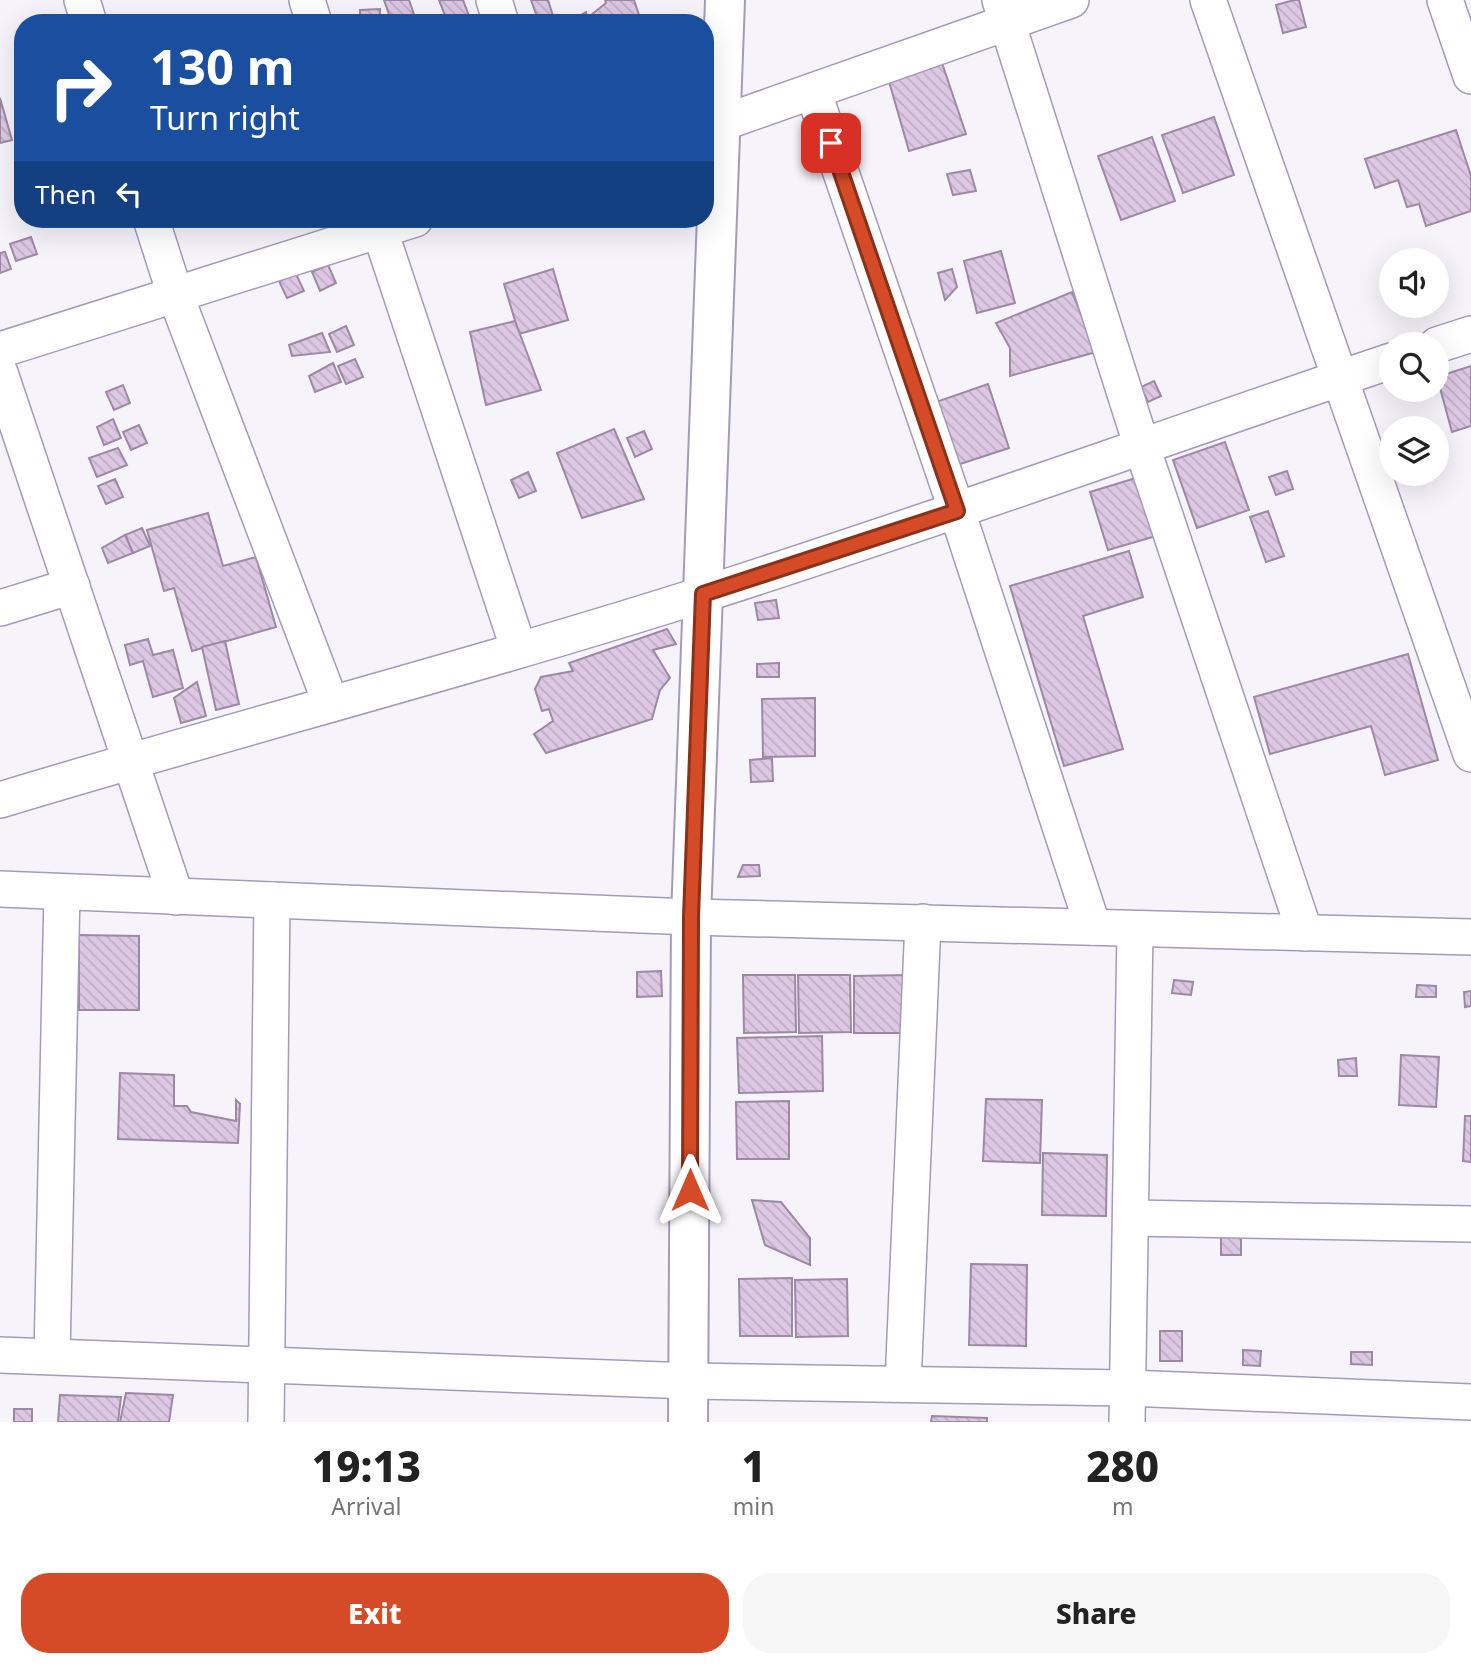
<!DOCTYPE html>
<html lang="en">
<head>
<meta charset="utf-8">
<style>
  :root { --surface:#fff; --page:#f6f6f6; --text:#222; --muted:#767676; --accent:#d54b28 }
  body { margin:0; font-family:"Noto Sans",sans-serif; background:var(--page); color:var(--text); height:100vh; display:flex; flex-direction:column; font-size:26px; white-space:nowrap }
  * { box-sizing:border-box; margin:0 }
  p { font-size:23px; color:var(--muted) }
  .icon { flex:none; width:38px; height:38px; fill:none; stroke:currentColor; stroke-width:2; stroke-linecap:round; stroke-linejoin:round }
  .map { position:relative; height:1422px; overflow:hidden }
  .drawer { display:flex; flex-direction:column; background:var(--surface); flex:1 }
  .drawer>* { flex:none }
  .banner { position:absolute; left:14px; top:14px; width:700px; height:214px; border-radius:28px; box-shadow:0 7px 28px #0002; background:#1a4fa0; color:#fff; overflow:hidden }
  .controls { position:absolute; left:1379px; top:248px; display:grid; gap:14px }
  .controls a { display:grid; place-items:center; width:70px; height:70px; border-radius:50%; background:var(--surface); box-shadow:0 7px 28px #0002; font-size:35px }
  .pin { position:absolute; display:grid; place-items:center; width:60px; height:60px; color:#fff; margin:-30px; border-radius:14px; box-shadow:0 4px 10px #0006 }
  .me { position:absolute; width:77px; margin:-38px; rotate:0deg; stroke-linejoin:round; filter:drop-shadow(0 0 5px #0008) }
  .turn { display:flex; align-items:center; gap:24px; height:147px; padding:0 21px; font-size:32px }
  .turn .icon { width:91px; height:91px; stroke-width:2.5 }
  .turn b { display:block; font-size:49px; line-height:60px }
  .then { display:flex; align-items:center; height:66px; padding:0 21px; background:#0003; gap:14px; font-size:26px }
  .eta { display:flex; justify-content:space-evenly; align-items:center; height:119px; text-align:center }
  .eta b { font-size:42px; font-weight:800; line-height:49px }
  .primary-button { display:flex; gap:14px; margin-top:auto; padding:14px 21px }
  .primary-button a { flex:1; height:80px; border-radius:28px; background:var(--accent); color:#fff; font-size:28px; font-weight:800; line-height:80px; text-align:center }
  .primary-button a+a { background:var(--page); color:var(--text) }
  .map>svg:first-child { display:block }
  .building { fill:url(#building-back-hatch); stroke:#9c89a3; stroke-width:2 }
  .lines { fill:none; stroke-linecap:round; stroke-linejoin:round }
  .minor-casing { stroke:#a49bb9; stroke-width:38 }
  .tertiary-casing { stroke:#a49bb9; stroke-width:42 }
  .minor { stroke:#fff; stroke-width:35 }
  .tertiary { stroke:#fff; stroke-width:38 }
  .route-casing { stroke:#8a311a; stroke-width:18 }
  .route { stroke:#d54b28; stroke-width:12 }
</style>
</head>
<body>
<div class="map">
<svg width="1471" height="1422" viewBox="0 0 1471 1422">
  <defs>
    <pattern id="building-back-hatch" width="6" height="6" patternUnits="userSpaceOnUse" patternTransform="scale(1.75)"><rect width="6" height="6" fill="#ddc8e4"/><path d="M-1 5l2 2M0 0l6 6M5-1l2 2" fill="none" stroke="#beacc4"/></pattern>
  </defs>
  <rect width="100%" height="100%" fill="#f6f4fa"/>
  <g class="building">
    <path d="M 384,0 L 409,0 L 417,23 L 392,23 Z"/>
    <path d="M 439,0 L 463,0 L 469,16 L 448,23 Z"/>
    <path d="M 531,0 L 548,0 L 553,16 L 539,22 Z"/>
    <path d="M 605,0 L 634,0 L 641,21 L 633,23 L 594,23 L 591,15 L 606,3 Z"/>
    <path d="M 1294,0 L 1299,0 L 1306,27 L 1283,33 L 1276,5 Z"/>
    <path d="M 380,9 L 380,23 L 360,23 L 360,10 Z"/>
    <path d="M 586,12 L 588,23 L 567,23 Z"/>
    <path d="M 942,63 L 966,134 L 909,151 L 888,78 Z"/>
    <path d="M 0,98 L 12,140 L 0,143 Z"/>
    <path d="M 1214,117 L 1234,175 L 1183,193 L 1162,135 Z"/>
    <path d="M 1456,130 L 1471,176 L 1471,211 L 1426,226 L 1419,204 L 1407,207 L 1398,180 L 1375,188 L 1365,159 Z"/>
    <path d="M 1152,137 L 1175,201 L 1121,220 L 1098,156 Z"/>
    <path d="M 970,170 L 976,191 L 953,195 L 947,174 Z"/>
    <path d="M 31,237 L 37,254 L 16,261 L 10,244 Z"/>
    <path d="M 1001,251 L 1015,303 L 977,313 L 964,261 Z"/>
    <path d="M 5,252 L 11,269 L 0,273 L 0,253 Z"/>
    <path d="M 328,265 L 336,283 L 320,291 L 312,272 Z"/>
    <path d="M 553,269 L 568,320 L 519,334 L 504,284 Z"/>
    <path d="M 952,269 L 957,287 L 945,300 L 938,273 Z"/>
    <path d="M 296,274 L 304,291 L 287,298 L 279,281 Z"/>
    <path d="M 1072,292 L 1096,352 L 1010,376 L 1010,348 L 996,323 Z"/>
    <path d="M 515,321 L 541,390 L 486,405 L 470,332 Z"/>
    <path d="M 346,326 L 354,345 L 337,352 L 329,334 Z"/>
    <path d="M 322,333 L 330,352 L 292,356 L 289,345 Z"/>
    <path d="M 355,359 L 363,377 L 346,384 L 338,366 Z"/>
    <path d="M 333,363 L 341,382 L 315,392 L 309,376 Z"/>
    <path d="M 1471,366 L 1471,426 L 1452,432 L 1437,377 Z"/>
    <path d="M 1154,381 L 1161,396 L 1148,402 L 1141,387 Z"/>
    <path d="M 988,384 L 1009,448 L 954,466 L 933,403 Z"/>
    <path d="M 123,385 L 130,403 L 114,410 L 106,392 Z"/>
    <path d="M 113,419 L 121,438 L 104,445 L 97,427 Z"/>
    <path d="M 139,425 L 147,443 L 131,450 L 123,432 Z"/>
    <path d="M 614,429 L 644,499 L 582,518 L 557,453 Z"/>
    <path d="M 644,431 L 652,449 L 635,457 L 627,438 Z"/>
    <path d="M 1225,442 L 1249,510 L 1197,528 L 1173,460 Z"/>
    <path d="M 118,448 L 127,465 L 97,477 L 89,458 Z"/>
    <path d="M 1287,471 L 1293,489 L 1276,495 L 1269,477 Z"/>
    <path d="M 528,472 L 536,491 L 519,498 L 511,480 Z"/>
    <path d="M 1139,477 L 1156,536 L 1108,550 L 1090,492 Z"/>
    <path d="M 115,479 L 123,497 L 106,504 L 98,486 Z"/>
    <path d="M 1268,511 L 1284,556 L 1266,562 L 1250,517 Z"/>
    <path d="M 208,513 L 223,566 L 256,557 L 276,627 L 192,651 L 174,588 L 164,591 L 147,530 Z"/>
    <path d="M 142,528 L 150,546 L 133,553 L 125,535 Z"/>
    <path d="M 125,535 L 133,553 L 108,563 L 102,548 Z"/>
    <path d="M 1129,551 L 1143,597 L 1083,616 L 1123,749 L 1064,766 L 1010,586 Z"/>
    <path d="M 776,600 L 779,618 L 758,620 L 755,603 Z"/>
    <path d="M 667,629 L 676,644 L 653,650 L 670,678 L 660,690 L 652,719 L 546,753 L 534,734 L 553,721 L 549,709 L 542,711 L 535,689 L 541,677 L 573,671 L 569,663 Z"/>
    <path d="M 148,639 L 153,655 L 173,650 L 183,688 L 153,697 L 143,661 L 130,665 L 125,645 Z"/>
    <path d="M 225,641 L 239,704 L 216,710 L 202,647 Z"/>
    <path d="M 1408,654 L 1438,760 L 1385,775 L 1371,726 L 1270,754 L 1254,697 Z"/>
    <path d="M 779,663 L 779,677 L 757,677 L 757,664 Z"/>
    <path d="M 197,682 L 206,716 L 181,723 L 174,698 Z"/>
    <path d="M 815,698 L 815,756 L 763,757 L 762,699 Z"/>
    <path d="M 772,758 L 773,781 L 751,782 L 750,760 Z"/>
    <path d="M 743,865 L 759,865 L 760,876 L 738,877 Z"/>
    <path d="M 79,935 L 139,936 L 139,1010 L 79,1010 Z"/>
    <path d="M 661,971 L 662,996 L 637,997 L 637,972 Z"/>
    <path d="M 743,975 L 795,975 L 796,1032 L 744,1033 Z"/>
    <path d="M 798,975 L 850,975 L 851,1032 L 799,1033 Z"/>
    <path d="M 906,975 L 907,1033 L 854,1033 L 854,976 Z"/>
    <path d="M 1174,980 L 1193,982 L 1191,995 L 1172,993 Z"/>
    <path d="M 1417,985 L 1436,986 L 1436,997 L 1416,997 Z"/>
    <path d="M 1471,991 L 1471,1006 L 1465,1007 L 1464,992 Z"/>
    <path d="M 822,1036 L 823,1091 L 739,1093 L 737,1038 Z"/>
    <path d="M 1401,1055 L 1439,1057 L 1436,1107 L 1399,1105 Z"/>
    <path d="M 1356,1058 L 1357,1076 L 1339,1076 L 1338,1060 Z"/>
    <path d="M 120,1073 L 174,1075 L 174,1106 L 187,1106 L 191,1112 L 236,1121 L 236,1100 L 240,1104 L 238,1143 L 118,1139 Z"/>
    <path d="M 986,1099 L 1042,1100 L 1040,1163 L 983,1161 Z"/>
    <path d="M 789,1101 L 789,1159 L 737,1159 L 736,1102 Z"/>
    <path d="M 1465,1116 L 1471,1116 L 1471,1162 L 1463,1161 Z"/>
    <path d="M 1043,1153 L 1107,1155 L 1106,1216 L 1042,1215 Z"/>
    <path d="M 752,1200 L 781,1202 L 810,1238 L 810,1265 L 765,1245 Z"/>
    <rect x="1221" y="1237" width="20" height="18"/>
    <path d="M 971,1264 L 1027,1265 L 1026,1346 L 969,1345 Z"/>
    <path d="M 792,1278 L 792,1336 L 740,1336 L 739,1279 Z"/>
    <path d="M 847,1279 L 848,1336 L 796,1337 L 795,1280 Z"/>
    <rect x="1160" y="1331" width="22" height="30"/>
    <path d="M 1243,1350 L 1261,1351 L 1260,1366 L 1243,1365 Z"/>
    <path d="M 1351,1352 L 1372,1352 L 1372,1365 L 1351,1364 Z"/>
    <path d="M 126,1393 L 173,1395 L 169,1422 L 120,1422 Z"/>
    <path d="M 60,1395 L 121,1397 L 118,1422 L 58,1422 Z"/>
    <rect x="14" y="1409" width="18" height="13"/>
    <path d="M 932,1416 L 987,1418 L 987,1422 L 931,1422 Z"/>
  </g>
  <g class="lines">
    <defs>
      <g id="minor">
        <path d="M 82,0 L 89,23"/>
        <path d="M 307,0 L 314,23"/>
        <path d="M 494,0 L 501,23"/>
        <path d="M 1000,0 L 1142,447 L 1305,933"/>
        <path d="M 1208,0 L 1471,754"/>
        <path d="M 1445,0 L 1471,76"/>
        <path d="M 813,91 L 957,511 L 1093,927"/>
        <path d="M 705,129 L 1071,0"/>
        <path d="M 151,219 L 175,294 L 331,704"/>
        <path d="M 376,219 L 519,650"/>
        <path d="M 1437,345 L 1471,334"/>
        <path d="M 0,350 L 415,219"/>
        <path d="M 0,373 L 176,897"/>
        <path d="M 0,608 L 72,586"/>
        <path d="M 0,800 C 234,729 471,668 704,594 C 934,521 1162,438 1391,361"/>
        <path d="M 0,889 L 691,917 L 1471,937"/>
        <path d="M 1131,1218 L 1471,1224"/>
        <path d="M 0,1355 L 690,1381 L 1128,1388 L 1471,1402"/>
        <path d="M 52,1356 L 62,892"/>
        <path d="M 903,1384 L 923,922"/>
        <path d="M 266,1422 L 272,900"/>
        <path d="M 1127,1422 L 1135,930"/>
      </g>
      <path id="tertiary" d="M 688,1422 L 691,917 L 725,0"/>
    </defs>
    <use href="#minor" class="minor-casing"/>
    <use href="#tertiary" class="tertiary-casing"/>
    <use href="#minor" class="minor"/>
    <use href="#tertiary" class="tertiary"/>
  </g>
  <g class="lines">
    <defs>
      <path id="route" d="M 690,1190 L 691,917 L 703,594 L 957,511 L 831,143"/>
    </defs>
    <use href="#route" class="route-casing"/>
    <use href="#route" class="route"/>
  </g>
</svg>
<div class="controls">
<a><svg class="icon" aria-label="sound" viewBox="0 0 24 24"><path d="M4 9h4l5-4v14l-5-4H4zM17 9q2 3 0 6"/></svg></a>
<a><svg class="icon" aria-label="search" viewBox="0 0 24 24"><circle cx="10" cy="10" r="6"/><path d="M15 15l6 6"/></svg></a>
<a><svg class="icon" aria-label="layers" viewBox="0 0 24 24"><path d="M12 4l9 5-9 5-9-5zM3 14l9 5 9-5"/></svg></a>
</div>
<div class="pin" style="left:831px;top:143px;background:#d93025"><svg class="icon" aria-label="arrive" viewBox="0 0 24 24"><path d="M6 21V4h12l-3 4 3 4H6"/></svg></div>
<svg class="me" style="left:690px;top:1190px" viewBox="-20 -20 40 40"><path d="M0-17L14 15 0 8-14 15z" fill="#d54b28" stroke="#fff" stroke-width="4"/></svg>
<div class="banner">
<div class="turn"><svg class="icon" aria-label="right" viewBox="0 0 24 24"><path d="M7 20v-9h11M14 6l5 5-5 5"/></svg><div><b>130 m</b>Turn right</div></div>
<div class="then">Then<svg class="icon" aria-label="left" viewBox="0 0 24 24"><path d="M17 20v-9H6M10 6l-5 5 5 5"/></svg></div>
</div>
</div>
<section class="drawer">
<div class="eta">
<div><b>19:13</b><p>Arrival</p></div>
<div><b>1</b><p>min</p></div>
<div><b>280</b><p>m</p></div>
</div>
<div class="primary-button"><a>Exit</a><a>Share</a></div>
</section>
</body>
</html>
